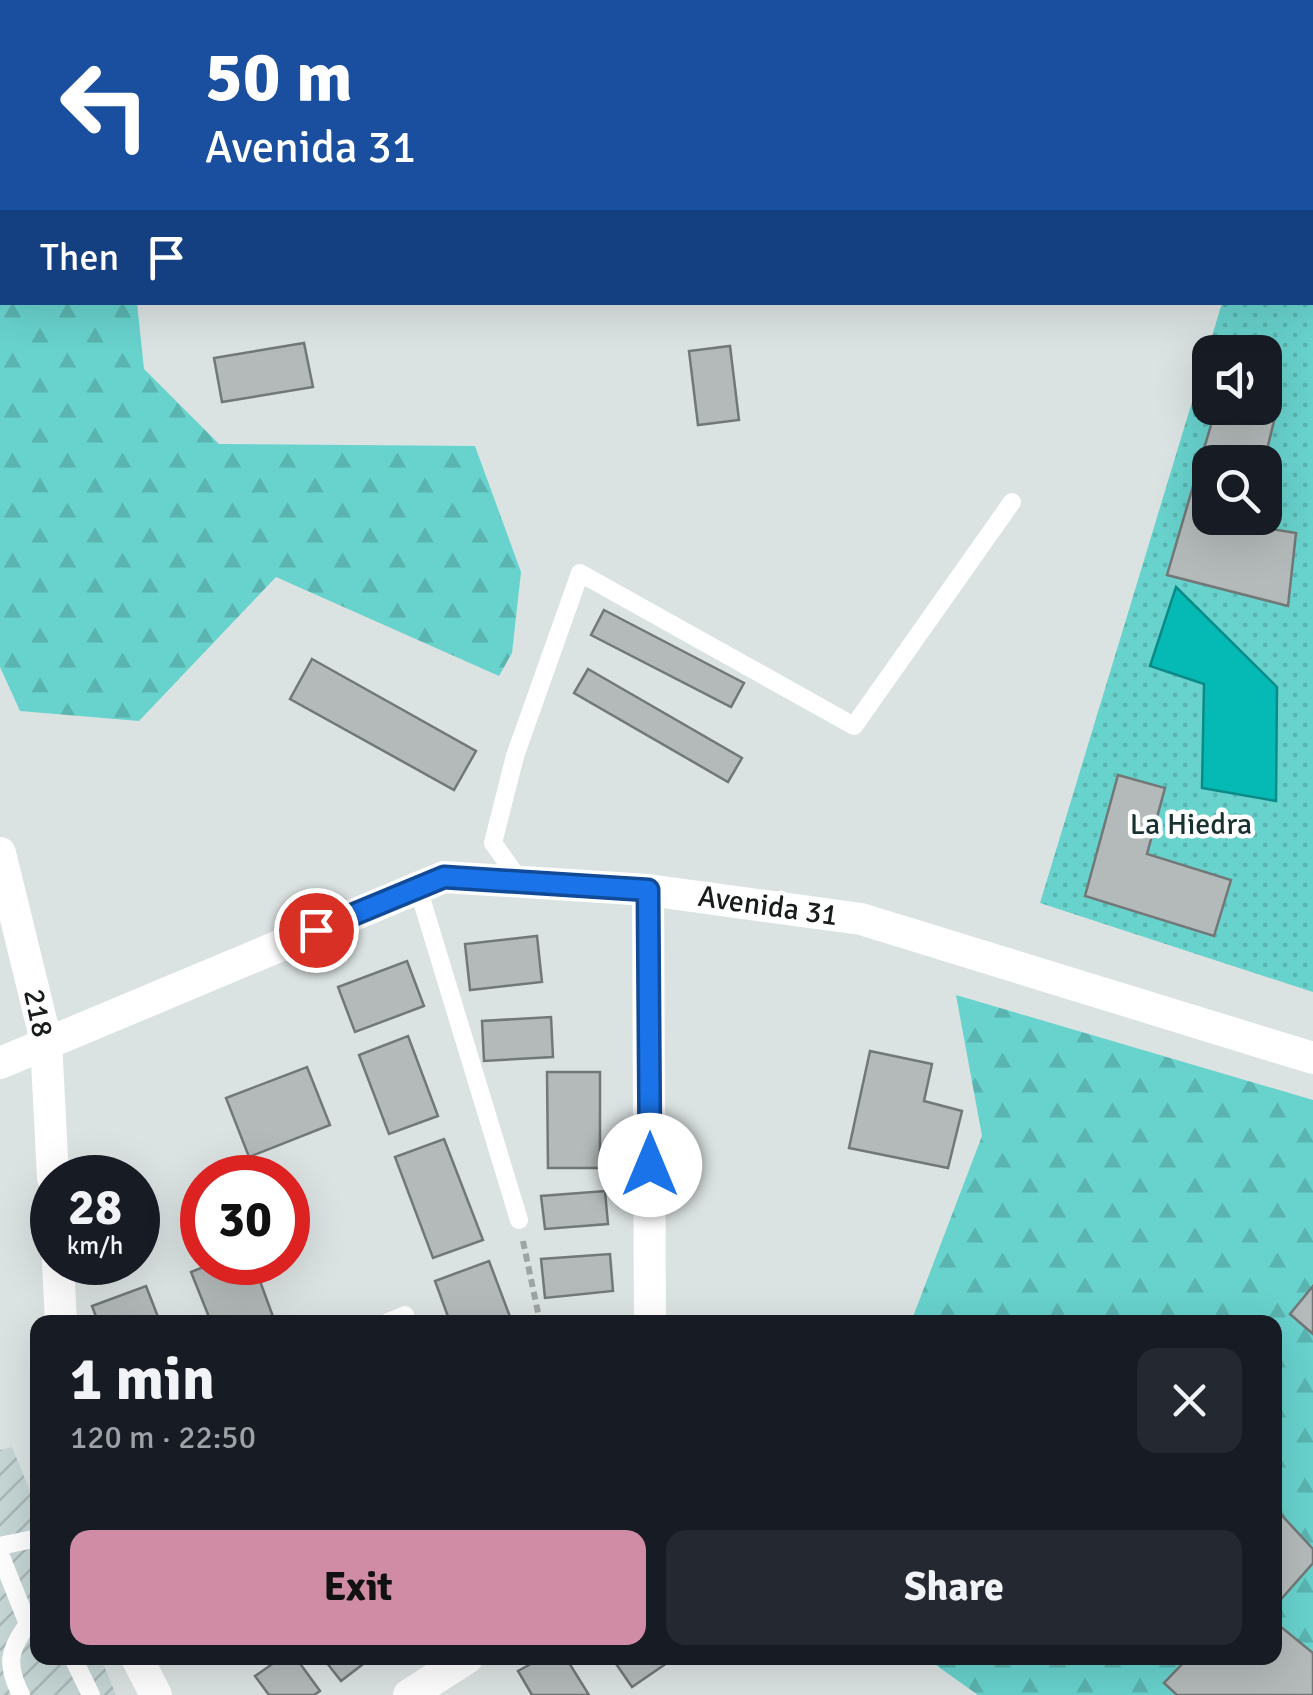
<!DOCTYPE html>
<html lang="en">
<head>
<meta charset="utf-8">
<style>
  :root { --surface:#171b24; --page:#242831; --text:#f1f3f6; --muted:#9ea1a6; --accent:#cf8ca4 }
  body { margin:0; font-family:Signika,sans-serif; background:var(--page); color:var(--text); height:100vh; display:flex; flex-direction:column; font-size:38px; white-space:nowrap }
  * { box-sizing:border-box; margin:0 }
  p { font-size:32px; color:var(--muted) }
  .icon { flex:none; width:55px; height:55px; fill:none; stroke:currentColor; stroke-width:2; stroke-linecap:round; stroke-linejoin:round }
  .map { position:relative; flex:1; overflow:hidden }
  .sheet { position:absolute; left:30px; top:1315px; width:1252px; height:350px; display:flex; flex-direction:column; background:var(--surface); border-radius:20px; box-shadow:0 10px 40px #0002 }
  .sheet>* { flex:none }
  .top-card { position:absolute; left:0px; top:0px; width:1315px; height:305px; box-shadow:0 10px 40px #0002; background:#1a4fa0; color:#fff; overflow:hidden }
  .buttons { position:absolute; left:1192px; top:335px; display:grid; gap:20px }
  .buttons a { display:grid; place-items:center; width:90px; height:90px; border-radius:20px; background:var(--surface); box-shadow:0 10px 40px #0002; font-size:50px }
  .speed { position:absolute; left:30px; top:1155px; display:flex; gap:20px; font-size:50px; font-weight:700; text-align:center }
  .speed>* { display:grid; place-content:center; width:130px; height:130px; border-radius:50%; background:var(--surface); box-shadow:0 10px 40px #0002; line-height:1 }
  .speed small { font-size:25px; font-weight:400 }
  .speed .limit { border:15px solid #d22; background:#fff; color:#111 }
  .pin { position:absolute; display:grid; place-items:center; width:85px; height:85px; color:#fff; margin:-42px; border:5px solid #fff; border-radius:50%; box-shadow:0 2px 10px #0007 }
  .me { position:absolute; width:110px; margin:-55px; rotate:0deg; stroke-linejoin:round; filter:drop-shadow(0 0 8px #0008) }
  .turn { display:flex; align-items:center; gap:35px; height:210px; padding:0 40px; font-size:45px }
  .turn .icon { width:130px; height:130px; stroke-width:2.5 }
  .turn b { display:block; font-size:70px; line-height:85px }
  .then { display:flex; align-items:center; height:95px; padding:0 40px; background:#0003; gap:20px; font-size:38px }
  .round { display:grid; place-items:center; flex:none; width:105px; height:105px; border-radius:20px; background:var(--page) }
  .headline { display:flex; align-items:center; justify-content:space-between; height:170px; padding:0 40px }
  h1 { font-size:60px; font-weight:700; line-height:75px }
  .button { display:flex; gap:20px; margin-top:auto; padding:20px 40px }
  .button a { flex:1; height:115px; border-radius:20px; background:var(--accent); color:#111; font-size:40px; font-weight:700; line-height:115px; text-align:center }
  .button a+a { background:var(--page); color:var(--text) }
  .map>svg:first-child { display:block }
  .built { fill:#c5d6d5 }
  .industrial { fill:url(#industrial-furrows) }
  .forest { fill:url(#forest-firs) }
  .park { fill:url(#park-dots); fill-rule:evenodd }
  .water { fill:#05bab5; stroke:#0b8b87; stroke-width:2.5 }
  .building { fill:#b3bab9; stroke:#727878; stroke-width:2.5 }
  .lines { fill:none; stroke-linecap:round; stroke-linejoin:round }
  .path { stroke:#9ea4a3; stroke-width:6; stroke-dasharray:8 5; stroke-linecap:butt }
  .service { stroke:#fff; stroke-width:18 }
  .minor { stroke:#fff; stroke-width:32 }
  .route-casing { stroke:#114b97; stroke-width:25 }
  .route { stroke:#1a73e8; stroke-width:18 }
  .labels { text-anchor:middle; dominant-baseline:central; stroke-width:9; stroke-linejoin:round; paint-order:stroke }
  .park-label { font-size:30px; fill:#193130; stroke:#fff }
  .street-label { font-size:30px; fill:#191c1c; stroke:#fff }
</style>
</head>
<body>
<div class="map">
<svg width="1313" height="1695" viewBox="0 0 1313 1695">
  <defs>
    <pattern id="industrial-furrows" width="10" height="10" patternUnits="userSpaceOnUse" patternTransform="scale(2.5)"><rect width="10" height="10" fill="#c5d6d5"/><path d="M-1 1l2-2M0 10L10 0M9 11l2-2" fill="none" stroke="#a9b7b6"/></pattern>
    <pattern id="forest-firs" width="22" height="20" patternUnits="userSpaceOnUse" patternTransform="scale(2.5)"><rect width="22" height="20" fill="#68d2cd"/><path d="M5 1l3.5 6h-7zM16 11l3.5 6h-7z" fill="#5ab4af"/></pattern>
    <pattern id="park-dots" width="8" height="8" patternUnits="userSpaceOnUse" patternTransform="scale(2.5)"><rect width="8" height="8" fill="#68d2cd"/><path d="M2 2h.1M6 6h.1" fill="none" stroke="#5ab4af" stroke-width="1.8" stroke-linecap="round"/></pattern>
  </defs>
  <rect width="100%" height="100%" fill="#dbe3e2"/>
  <path class="built" d="M 635,0 L 1113,0 L 1116,2 L 637,2 Z"/>
  <path class="industrial" d="M 12,1447 L 37,1508 L 38,1658 L 101,1658 L 116,1695 L 0,1695 L 0,1450 Z"/>
  <g class="forest">
    <path d="M 0,0 L 311,0 L 2,2 L 2,302 L 137,303 L 144,369 L 219,444 L 475,446 L 521,572 L 512,653 L 499,676 L 276,577 L 139,721 L 20,711 L 0,667 Z"/>
    <path d="M 956,995 L 1313,1100 L 1313,1695 L 978,1695 L 926,1658 L 1275,1658 L 1275,1322 L 911,1322 L 982,1136 Z"/>
  </g>
  <path class="park" d="M 1313,173 L 1313,992 L 1040,903 L 1222,303 L 1312,302 ZM 1210,352 L 1265,352 L 1265,408 L 1210,408 ZM 1210,462 L 1265,462 L 1265,518 L 1210,518 Z"/>
  <path class="water" d="M 1176,587 L 1277,687 L 1276,801 L 1202,788 L 1204,684 L 1150,666 Z"/>
  <g class="building">
    <path d="M 304,343 L 313,387 L 222,402 L 214,358 Z"/>
    <path d="M 730,346 L 739,420 L 698,425 L 689,351 Z"/>
    <path d="M 1216,408 L 1245,408 L 1275,417 L 1264,462 L 1210,462 L 1210,518 L 1249,518 L 1248,525 L 1296,533 L 1288,606 L 1167,575 Z"/>
    <path d="M 604,610 L 744,683 L 731,707 L 591,635 Z"/>
    <path d="M 312,659 L 476,751 L 454,790 L 290,699 Z"/>
    <path d="M 588,669 L 742,758 L 728,782 L 574,693 Z"/>
    <path d="M 1118,775 L 1165,788 L 1147,854 L 1231,880 L 1214,936 L 1085,896 Z"/>
    <path d="M 537,936 L 542,982 L 470,990 L 465,944 Z"/>
    <path d="M 407,961 L 424,1006 L 355,1032 L 338,987 Z"/>
    <path d="M 551,1017 L 553,1057 L 484,1061 L 482,1021 Z"/>
    <path d="M 408,1036 L 438,1116 L 389,1134 L 359,1055 Z"/>
    <path d="M 870,1051 L 932,1064 L 924,1101 L 962,1111 L 948,1168 L 849,1148 Z"/>
    <path d="M 307,1067 L 330,1125 L 249,1157 L 226,1098 Z"/>
    <path d="M 547,1072 L 600,1072 L 600,1168 L 548,1168 Z"/>
    <path d="M 444,1139 L 483,1240 L 433,1258 L 395,1157 Z"/>
    <path d="M 605,1191 L 608,1224 L 545,1229 L 541,1196 Z"/>
    <path d="M 610,1254 L 613,1291 L 545,1298 L 541,1259 Z"/>
    <path d="M 489,1261 L 512,1322 L 450,1322 L 435,1281 Z"/>
    <path d="M 216,1262 L 253,1262 L 275,1322 L 211,1322 L 191,1272 Z"/>
    <path d="M 146,1286 L 160,1322 L 98,1322 L 92,1306 Z"/>
    <path d="M 1313,1286 L 1313,1334 L 1290,1314 Z"/>
    <path d="M 1275,1508 L 1313,1549 L 1313,1563 L 1275,1606 Z"/>
    <path d="M 1275,1622 L 1313,1653 L 1313,1695 L 1177,1695 L 1164,1683 L 1188,1658 L 1275,1658 Z"/>
    <path d="M 281,1658 L 296,1658 L 320,1691 L 314,1695 L 269,1695 L 255,1676 Z"/>
    <path d="M 323,1658 L 371,1658 L 341,1681 Z"/>
    <path d="M 542,1658 L 566,1658 L 589,1695 L 532,1695 L 518,1671 Z"/>
    <path d="M 612,1658 L 663,1658 L 667,1663 L 632,1687 Z"/>
  </g>
  <g class="lines">
    <path class="path" d="M 523,1241 L 540,1322"/>
    <g class="service">
      <path d="M 611,0 L 613,2"/>
      <path d="M 521,882 L 493,843 L 515,756 L 580,573 L 854,726 L 1012,502"/>
      <path d="M 418,888 L 519,1220"/>
      <path d="M 388,1322 L 405,1315"/>
      <path d="M 0,1546 L 38,1538"/>
      <path d="M 0,1554 L 28,1624 C 8,1651 6,1665 21,1695"/>
      <path d="M 73,1658 L 91,1695"/>
    </g>
    <g class="minor">
      <path d="M 0,853 L 46,1041 L 53,1178"/>
      <path d="M 648,890 L 650,1322"/>
      <path d="M 0,1063 L 444,877 L 648,890 L 861,919 L 1313,1058"/>
      <path d="M 58,1262 L 61,1322"/>
      <path d="M 137,1658 L 156,1695"/>
      <path d="M 409,1695 L 467,1658"/>
    </g>
  </g>
  <g class="lines">
    <defs>
      <path id="route" d="M 316,930 L 444,877 L 648,890 L 650,1165"/>
    </defs>
    <use href="#route" class="route-casing"/>
    <use href="#route" class="route"/>
  </g>
  <g class="labels">
    <g class="park-label">
      <text x="1191" y="824">La Hiedra</text>
    </g>
    <g class="street-label">
      <text transform="translate(768 906) rotate(8)">Avenida 31</text>
      <text transform="translate(38 1013) rotate(78)">218</text>
    </g>
  </g>
</svg>
<div class="buttons">
<a><svg class="icon" aria-label="sound" viewBox="0 0 24 24"><path d="M4 9h4l5-4v14l-5-4H4zM17 9q2 3 0 6"/></svg></a>
<a><svg class="icon" aria-label="search" viewBox="0 0 24 24"><circle cx="10" cy="10" r="6"/><path d="M15 15l6 6"/></svg></a>
</div>
<div class="speed"><div>28<small>km/h</small></div><div class="limit">30</div></div>
<div class="pin" style="left:316px;top:930px;background:#d93025"><svg class="icon" aria-label="arrive" viewBox="0 0 24 24"><path d="M6 21V4h12l-3 4 3 4H6"/></svg></div>
<svg class="me" style="left:650px;top:1165px" viewBox="-20 -20 40 40"><circle r="19" fill="#fff"/><path d="M0-13L10 11 0 6-10 11z" fill="#1a73e8"/></svg>
<div class="top-card">
<div class="turn"><svg class="icon" aria-label="left" viewBox="0 0 24 24"><path d="M17 20v-9H6M10 6l-5 5 5 5"/></svg><div><b>50 m</b>Avenida 31</div></div>
<div class="then">Then<svg class="icon" aria-label="arrive" viewBox="0 0 24 24"><path d="M6 21V4h12l-3 4 3 4H6"/></svg></div>
</div>
<section class="sheet">
<div class="headline"><div><h1>1 min</h1><p>120 m · 22:50</p></div><a class="round"><svg class="icon" aria-label="close" viewBox="0 0 24 24"><path d="M6 6l12 12M18 6L6 18"/></svg></a></div>
<div class="button"><a>Exit</a><a>Share</a></div>
</section>
</div>
</body>
</html>
